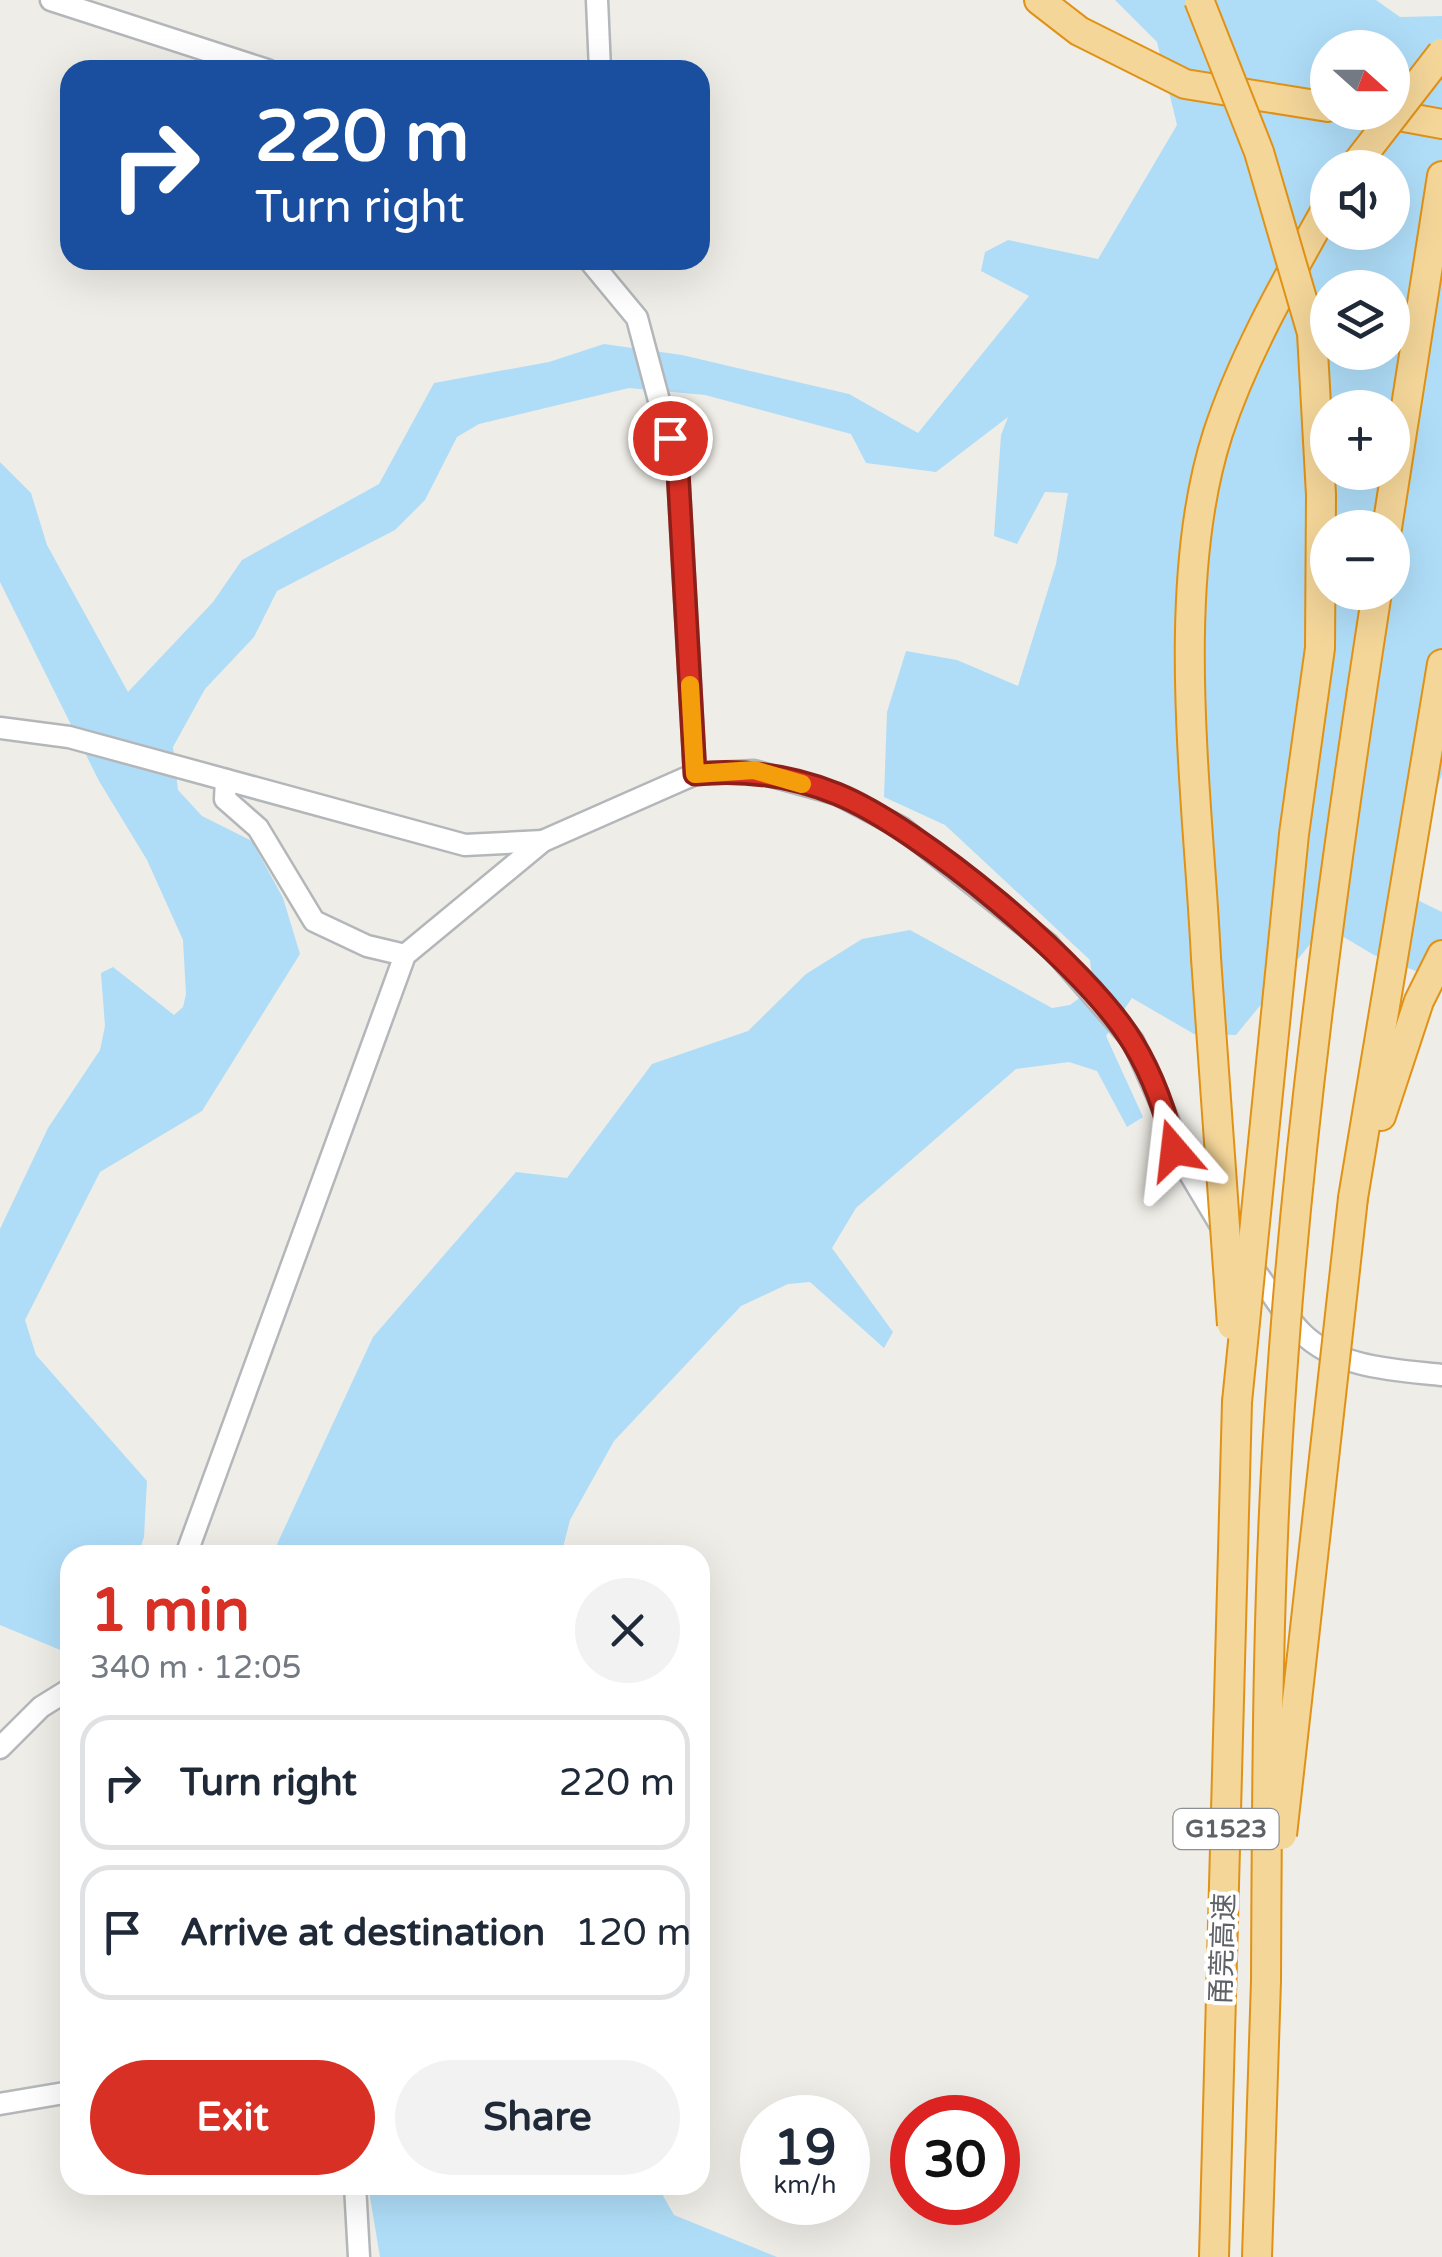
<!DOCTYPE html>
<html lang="en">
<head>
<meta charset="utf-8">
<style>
  :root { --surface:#fff; --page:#f2f2f3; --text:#1f2937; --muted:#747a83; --line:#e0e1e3; --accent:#d93025 }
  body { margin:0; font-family:"Varela Round","Noto Sans SC",sans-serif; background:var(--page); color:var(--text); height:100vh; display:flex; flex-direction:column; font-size:38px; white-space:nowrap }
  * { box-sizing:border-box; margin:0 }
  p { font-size:32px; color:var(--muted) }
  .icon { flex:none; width:55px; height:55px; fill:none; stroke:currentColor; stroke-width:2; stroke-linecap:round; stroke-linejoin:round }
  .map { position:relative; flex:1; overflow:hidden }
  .sheet { position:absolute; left:60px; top:1545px; width:650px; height:650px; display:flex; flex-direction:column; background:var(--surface); border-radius:30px; box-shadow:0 10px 40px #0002 }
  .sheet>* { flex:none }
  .guide { position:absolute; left:60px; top:60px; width:650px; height:210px; border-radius:30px; box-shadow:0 10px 40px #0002; background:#1a4fa0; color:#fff; overflow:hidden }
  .needle { width:65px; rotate:111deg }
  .controls { position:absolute; left:1310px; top:30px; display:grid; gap:20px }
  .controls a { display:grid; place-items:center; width:100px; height:100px; border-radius:50%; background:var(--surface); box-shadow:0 10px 40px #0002; font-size:50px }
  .speed { position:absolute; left:740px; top:2095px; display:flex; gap:20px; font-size:50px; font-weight:700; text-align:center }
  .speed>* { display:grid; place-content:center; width:130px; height:130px; border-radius:50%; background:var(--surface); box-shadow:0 10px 40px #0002; line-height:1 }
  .speed small { font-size:25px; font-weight:400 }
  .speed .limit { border:15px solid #d22; background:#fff; color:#111 }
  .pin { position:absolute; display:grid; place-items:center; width:85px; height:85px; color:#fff; margin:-42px; border:5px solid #fff; border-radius:50%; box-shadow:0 2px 10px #0007 }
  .me { position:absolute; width:110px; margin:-55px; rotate:343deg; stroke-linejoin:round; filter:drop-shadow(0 0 8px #0008) }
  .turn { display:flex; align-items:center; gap:35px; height:210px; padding:0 30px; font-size:45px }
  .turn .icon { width:130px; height:130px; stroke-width:2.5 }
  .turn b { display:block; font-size:70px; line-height:85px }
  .round { display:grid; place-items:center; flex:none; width:105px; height:105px; border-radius:52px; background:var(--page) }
  .overview { display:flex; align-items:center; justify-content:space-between; height:170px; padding:0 30px }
  h1 { font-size:60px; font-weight:700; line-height:75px; color:var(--accent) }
  .button { display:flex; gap:20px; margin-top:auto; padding:20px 30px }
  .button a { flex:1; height:115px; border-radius:60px; background:var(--accent); color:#fff; font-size:40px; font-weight:700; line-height:115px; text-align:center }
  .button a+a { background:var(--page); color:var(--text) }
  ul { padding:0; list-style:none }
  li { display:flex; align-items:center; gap:30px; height:135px; margin:0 20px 15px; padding:0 10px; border:5px solid var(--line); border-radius:30px }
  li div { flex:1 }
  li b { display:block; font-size:38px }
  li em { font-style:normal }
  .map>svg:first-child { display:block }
  .water { fill:#afddf8; fill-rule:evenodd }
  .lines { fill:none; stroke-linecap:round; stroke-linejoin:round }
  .minor-casing { stroke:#b4b7ba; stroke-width:25 }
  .highway-casing { stroke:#e19215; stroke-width:32 }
  .minor { stroke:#fff; stroke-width:20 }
  .highway { stroke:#f4d699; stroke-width:28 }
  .highway-bridge-casing { stroke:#e19215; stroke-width:32; stroke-linecap:butt }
  .highway-bridge { stroke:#f4d699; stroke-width:28 }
  .route-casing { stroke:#8d1f18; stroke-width:25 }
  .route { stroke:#d93025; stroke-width:18 }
  .slow { stroke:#f59e0b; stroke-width:18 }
  .labels { text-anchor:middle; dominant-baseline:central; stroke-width:8; stroke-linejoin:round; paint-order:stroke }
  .shield { fill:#fff; stroke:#8e9194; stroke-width:2.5 }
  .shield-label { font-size:25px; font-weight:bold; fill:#5e6266 }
  .street-label { font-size:28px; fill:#5e6266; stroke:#fff }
</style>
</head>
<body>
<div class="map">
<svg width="1442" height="2257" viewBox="0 0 1442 2257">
  <rect width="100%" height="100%" fill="#efede7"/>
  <g class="water">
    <path d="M 1115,0 L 1376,0 L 1400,17 L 1442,16 L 1442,774 L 1399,891 L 1442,912 L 1442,981 L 1374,955 L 1325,926 L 1236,1035 L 1194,1034 L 1132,998 L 1106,1036 L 1143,1117 L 1127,1127 L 1097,1071 L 1069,1062 L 1016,1069 L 856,1208 L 832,1248 L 893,1332 L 884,1348 L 810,1282 L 788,1284 L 741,1306 L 614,1441 L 570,1520 L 561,1555 L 272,1555 L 373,1337 L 516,1172 L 567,1178 L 652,1064 L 748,1031 L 806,974 L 862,939 L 910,930 L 1052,1008 L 1070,1005 L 1093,988 L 1090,960 L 945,825 L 884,797 L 887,712 L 906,651 L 957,660 L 1018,686 L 1056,564 L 1068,493 L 1045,492 L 1017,544 L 994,536 L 1001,435 L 1008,417 L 936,472 L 866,463 L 851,434 L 705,395 L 629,388 L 479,424 L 457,437 L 425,500 L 395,530 L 277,591 L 254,637 L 205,689 L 173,747 L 178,790 L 202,816 L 252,841 L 283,898 L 300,954 L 202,1111 L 100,1172 L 25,1320 L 36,1355 L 147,1481 L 144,1537 L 138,1555 L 70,1555 L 70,1654 L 0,1625 L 0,1229 L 48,1128 L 100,1050 L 105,1026 L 101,973 L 113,967 L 174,1015 L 183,1007 L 186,994 L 183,940 L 147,860 L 99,781 L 0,582 L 0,462 L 31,493 L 47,545 L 128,692 L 213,602 L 242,560 L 379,484 L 434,383 L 549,362 L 604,344 L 682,355 L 849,394 L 918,433 L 1029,296 L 981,271 L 985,252 L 1008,240 L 1098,259 L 1177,125 L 1157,42 ZM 1328,48 L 1392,48 L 1392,112 L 1328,112 ZM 1328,168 L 1392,168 L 1392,232 L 1328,232 ZM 1328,288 L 1392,288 L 1392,352 L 1328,352 ZM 1328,408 L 1392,408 L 1392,472 L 1328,472 ZM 1328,528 L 1392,528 L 1392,592 L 1328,592 Z"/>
    <path d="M 368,2185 L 657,2185 L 674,2215 L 777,2257 L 380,2257 Z"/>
  </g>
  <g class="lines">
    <defs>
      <g id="minor">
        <path d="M 51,0 L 267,70"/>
        <path d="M 597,0 L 600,70"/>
        <path d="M 589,260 L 637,318 L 678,472 L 695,774"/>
        <path d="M 0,728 L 69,737 L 465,845 L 543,841"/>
        <path d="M 226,780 L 225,799 L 258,828 L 314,921 L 367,946 L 405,955"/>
        <path d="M 1248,1262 C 1266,1284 1281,1311 1301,1332 C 1336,1368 1395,1370 1442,1375"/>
        <path d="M 186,1555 L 405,955 L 543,841 L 695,774 L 754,771 L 837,794 L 902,828 L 1048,944 L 1133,1041 L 1169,1122 L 1175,1149 L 1224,1231"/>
        <path d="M 0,1748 L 41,1707 L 70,1689"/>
        <path d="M 0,2104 L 70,2092"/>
        <path d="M 355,2185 L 359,2257"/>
      </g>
      <g id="highway">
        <path d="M 1039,0 L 1079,31 L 1185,84 L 1328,107"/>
        <path d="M 1377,112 L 1442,124"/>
        <path d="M 1387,528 L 1442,176"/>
        <path d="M 1206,958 C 1198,797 1168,587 1218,433 C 1244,354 1287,280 1328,206"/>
        <path d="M 1381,1116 L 1419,1001 L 1442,955"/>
        <path d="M 1353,1198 L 1442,664"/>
        <path d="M 1214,2257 L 1237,1402"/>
        <path d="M 1257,2257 L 1266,1981"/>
      </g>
    </defs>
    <use href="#minor" class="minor-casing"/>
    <use href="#highway" class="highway-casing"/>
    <use href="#minor" class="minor"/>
    <use href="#highway" class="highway"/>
    <defs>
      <g id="highway-bridge">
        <path d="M 1199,0 L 1259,152 L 1312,333 L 1321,495 L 1320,648 L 1294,834 L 1237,1402"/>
        <path d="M 1353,168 L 1442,53"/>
        <path d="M 1206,958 L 1232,1325"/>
        <path d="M 1282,1835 L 1353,1198"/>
        <path d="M 1266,1981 C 1267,1784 1267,1586 1281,1390 C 1299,1124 1336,856 1377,592"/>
      </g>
    </defs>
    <use href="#highway-bridge" class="highway-bridge-casing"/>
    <use href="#highway-bridge" class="highway-bridge"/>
  </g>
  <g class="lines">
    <defs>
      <path id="route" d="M 670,438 L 678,472 L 695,774 C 744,769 790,775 837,794 C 919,827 1088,967 1133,1043 C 1152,1074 1167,1114 1174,1150"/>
    </defs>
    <use href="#route" class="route-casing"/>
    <use href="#route" class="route"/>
    <path class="slow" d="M 690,685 L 695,774 L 754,770 L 802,784"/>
  </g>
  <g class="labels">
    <rect class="shield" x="1173.5" y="1809" width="105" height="40" rx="8"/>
    <g class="shield-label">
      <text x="1226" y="1829">G1523</text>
    </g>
    <g class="street-label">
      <text transform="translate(1223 1949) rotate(-88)">甬莞高速</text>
    </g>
  </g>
</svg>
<div class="controls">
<a><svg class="needle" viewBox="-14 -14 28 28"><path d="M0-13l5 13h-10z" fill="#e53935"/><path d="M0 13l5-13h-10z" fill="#747a83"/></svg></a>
<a><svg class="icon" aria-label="sound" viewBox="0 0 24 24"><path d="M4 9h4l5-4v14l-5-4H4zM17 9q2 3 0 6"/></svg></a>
<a><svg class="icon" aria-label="layers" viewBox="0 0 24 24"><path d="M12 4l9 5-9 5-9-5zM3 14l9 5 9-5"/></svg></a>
<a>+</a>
<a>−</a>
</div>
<div class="speed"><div>19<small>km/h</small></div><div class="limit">30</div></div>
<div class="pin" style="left:670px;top:438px;background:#d93025"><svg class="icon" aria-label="arrive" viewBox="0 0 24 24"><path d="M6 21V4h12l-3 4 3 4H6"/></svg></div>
<svg class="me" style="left:1174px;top:1150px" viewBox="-20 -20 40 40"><path d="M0-17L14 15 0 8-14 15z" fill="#d93025" stroke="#fff" stroke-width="4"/></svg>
<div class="guide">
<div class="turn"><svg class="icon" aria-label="right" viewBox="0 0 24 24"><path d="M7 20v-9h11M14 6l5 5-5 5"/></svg><div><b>220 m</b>Turn right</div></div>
</div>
<section class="sheet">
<div class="overview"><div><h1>1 min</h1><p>340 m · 12:05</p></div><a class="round"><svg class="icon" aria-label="close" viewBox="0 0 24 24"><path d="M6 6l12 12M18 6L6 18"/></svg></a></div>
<ul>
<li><svg class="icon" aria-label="right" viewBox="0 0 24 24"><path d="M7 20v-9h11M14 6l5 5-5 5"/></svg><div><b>Turn right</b></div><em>220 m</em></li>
<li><svg class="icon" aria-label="arrive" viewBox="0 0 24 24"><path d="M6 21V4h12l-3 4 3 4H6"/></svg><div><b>Arrive at destination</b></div><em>120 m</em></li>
</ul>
<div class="button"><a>Exit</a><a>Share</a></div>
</section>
</div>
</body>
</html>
